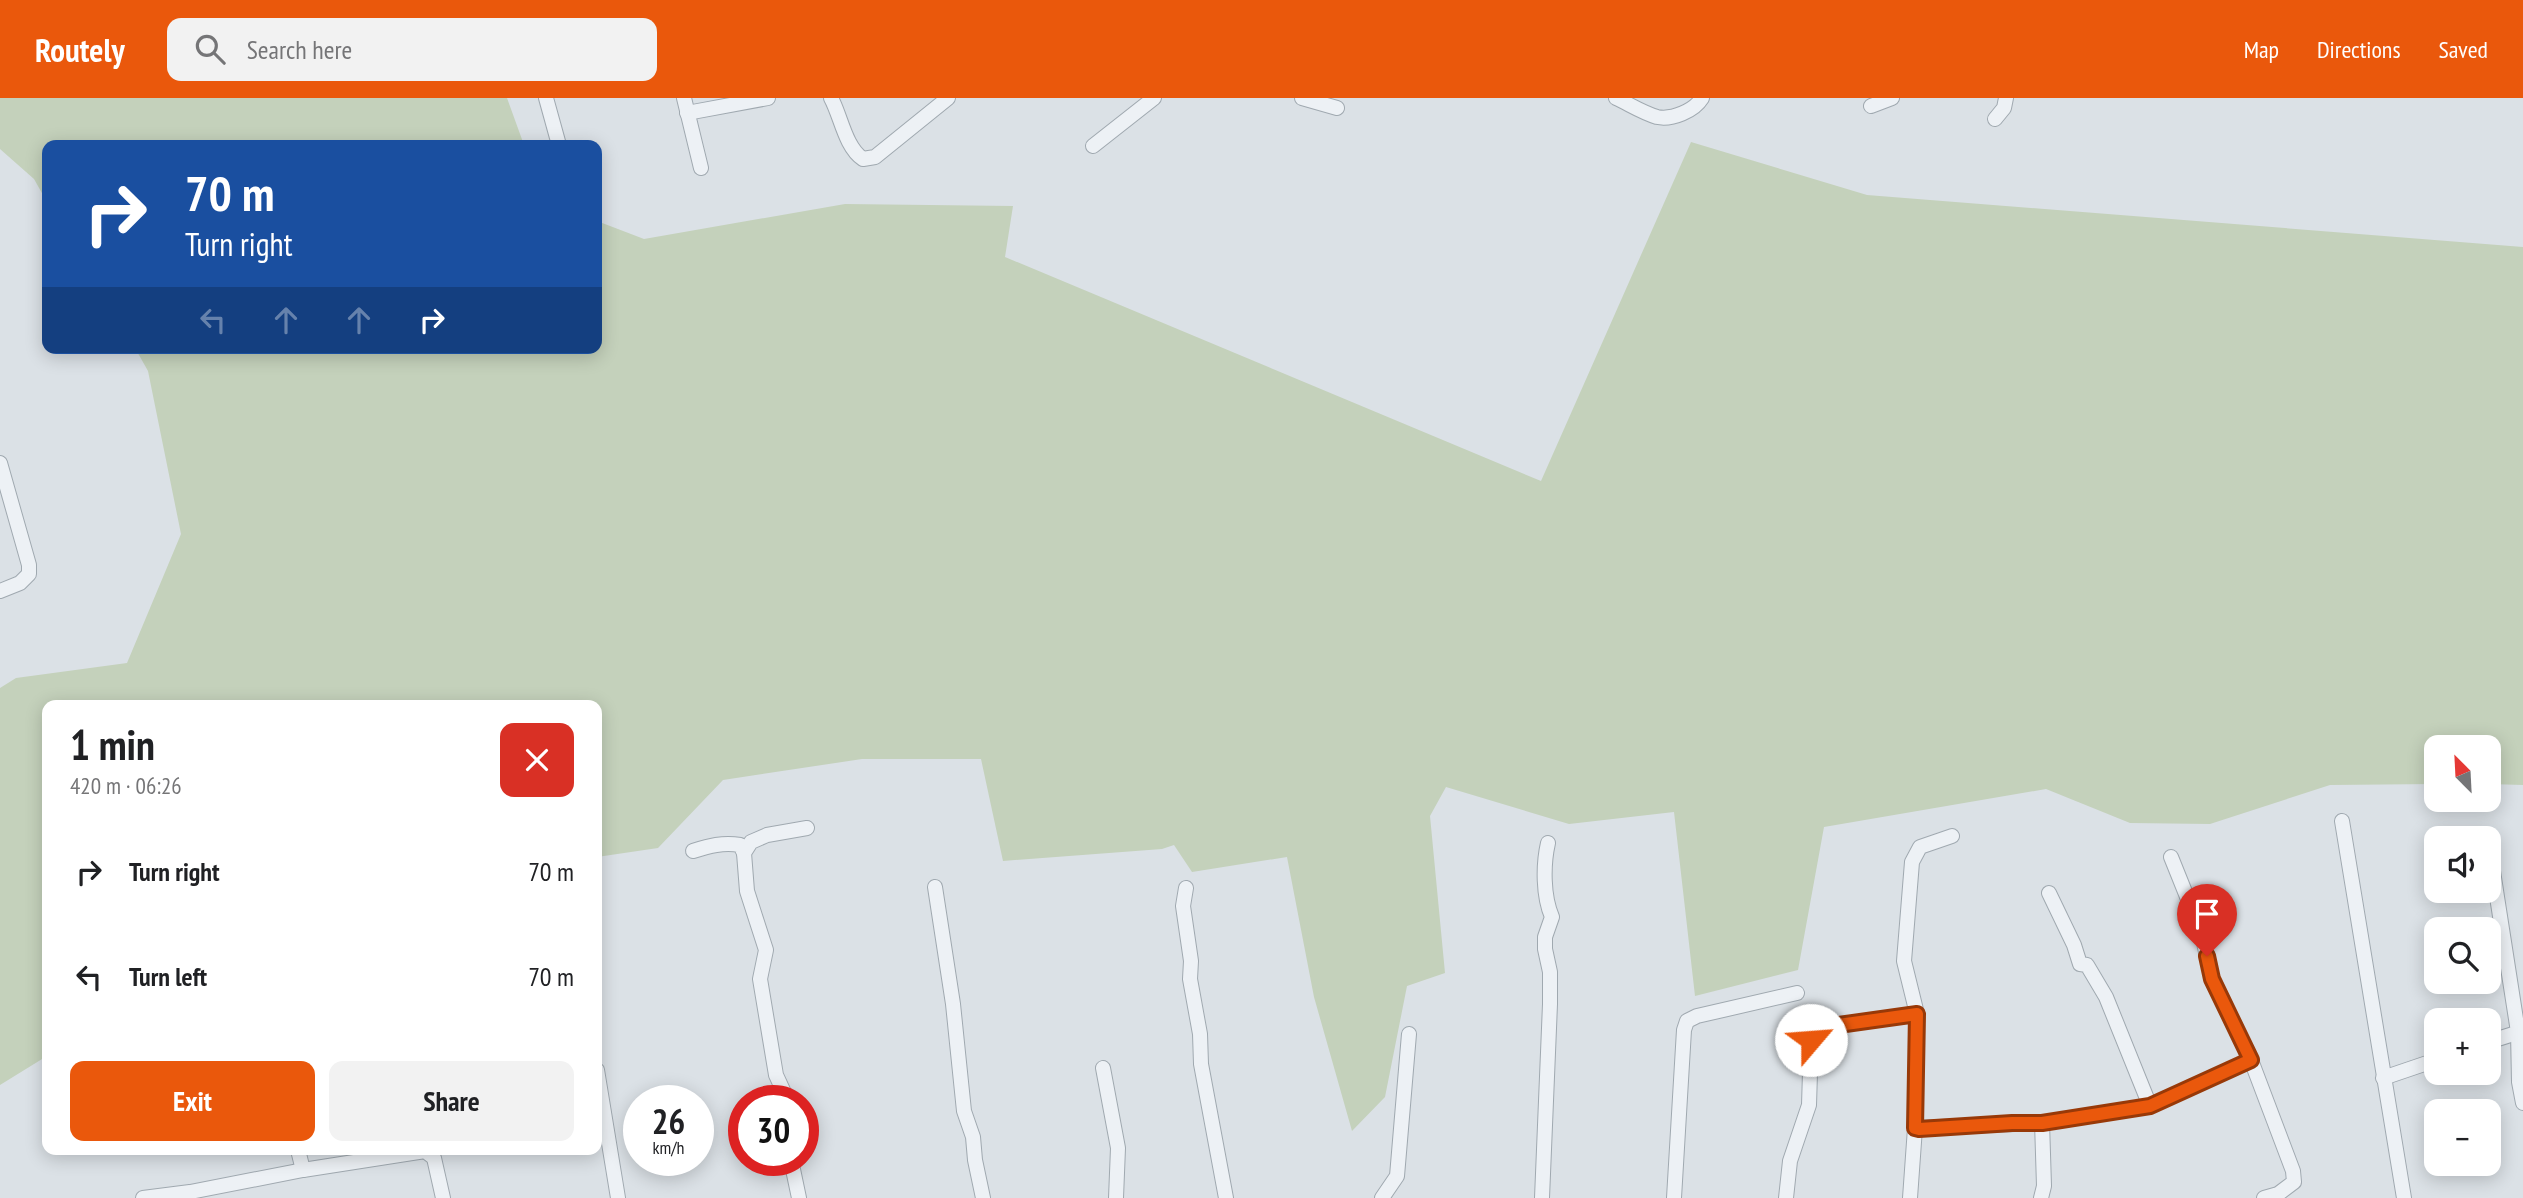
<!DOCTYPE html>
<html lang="en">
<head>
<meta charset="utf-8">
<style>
  :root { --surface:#fff; --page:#f2f2f2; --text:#202124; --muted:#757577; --accent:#ea580c }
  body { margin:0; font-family:"PT Sans Narrow",sans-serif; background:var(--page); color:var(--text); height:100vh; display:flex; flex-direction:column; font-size:26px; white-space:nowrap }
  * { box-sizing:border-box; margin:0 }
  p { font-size:23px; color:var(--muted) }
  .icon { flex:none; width:38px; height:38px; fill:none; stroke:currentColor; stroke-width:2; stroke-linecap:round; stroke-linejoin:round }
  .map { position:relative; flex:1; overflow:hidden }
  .panel { position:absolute; left:42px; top:602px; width:560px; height:455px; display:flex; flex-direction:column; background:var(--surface); border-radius:14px; box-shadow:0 4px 18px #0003 }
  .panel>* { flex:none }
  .banner { position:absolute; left:42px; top:42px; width:560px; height:214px; border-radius:14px; box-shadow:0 4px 18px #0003; background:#1a4fa0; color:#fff; overflow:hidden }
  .needle { width:46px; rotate:336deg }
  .controls { position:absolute; left:2424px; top:637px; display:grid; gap:14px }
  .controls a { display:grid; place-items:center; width:77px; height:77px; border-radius:14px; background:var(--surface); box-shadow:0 4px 18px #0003; font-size:35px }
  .speed { position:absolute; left:623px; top:987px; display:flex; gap:14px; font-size:35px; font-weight:700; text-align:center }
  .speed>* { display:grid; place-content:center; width:91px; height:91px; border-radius:50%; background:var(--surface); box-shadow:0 4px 18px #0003; line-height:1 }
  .speed small { font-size:18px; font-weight:400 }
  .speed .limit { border:10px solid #d22; background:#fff; color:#111 }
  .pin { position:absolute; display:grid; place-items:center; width:60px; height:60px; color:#fff; margin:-72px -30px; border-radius:50% 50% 50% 0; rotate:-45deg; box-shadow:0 0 7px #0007 }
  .pin .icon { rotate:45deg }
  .me { position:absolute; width:77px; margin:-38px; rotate:63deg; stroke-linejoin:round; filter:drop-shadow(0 0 5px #0008) }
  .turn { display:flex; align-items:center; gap:24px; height:147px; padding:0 28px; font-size:32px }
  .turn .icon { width:91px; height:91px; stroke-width:2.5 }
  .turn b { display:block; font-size:49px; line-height:60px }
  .lanes { display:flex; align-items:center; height:66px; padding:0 28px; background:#0003; justify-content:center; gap:35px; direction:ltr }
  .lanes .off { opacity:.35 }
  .round { display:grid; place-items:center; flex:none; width:74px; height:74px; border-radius:14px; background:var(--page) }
  .head { display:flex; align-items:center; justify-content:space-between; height:119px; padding:0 28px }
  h1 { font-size:42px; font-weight:700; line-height:52px }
  .cta { display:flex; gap:14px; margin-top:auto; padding:14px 28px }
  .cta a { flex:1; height:80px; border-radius:14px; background:var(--accent); color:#fff; font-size:28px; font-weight:700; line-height:80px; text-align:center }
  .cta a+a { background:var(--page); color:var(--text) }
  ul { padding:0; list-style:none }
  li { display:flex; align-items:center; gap:21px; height:105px; padding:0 28px }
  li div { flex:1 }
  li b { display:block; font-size:26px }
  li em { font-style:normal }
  header { display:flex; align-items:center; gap:42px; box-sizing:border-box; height:98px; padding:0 35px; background:var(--accent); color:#fff }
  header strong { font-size:33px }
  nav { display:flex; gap:38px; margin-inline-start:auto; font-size:24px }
  .search { width:490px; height:63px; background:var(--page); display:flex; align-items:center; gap:18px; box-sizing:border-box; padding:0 24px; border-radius:14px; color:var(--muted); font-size:26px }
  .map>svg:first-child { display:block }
  .green { fill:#c4d1bb }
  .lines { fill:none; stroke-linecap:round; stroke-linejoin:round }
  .minor-casing { stroke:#a0a9b0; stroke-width:16 }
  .minor { stroke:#edf1f5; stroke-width:14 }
  .route-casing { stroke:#983908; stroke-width:18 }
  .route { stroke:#ea580c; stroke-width:12 }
</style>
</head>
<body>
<header>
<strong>Routely</strong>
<div class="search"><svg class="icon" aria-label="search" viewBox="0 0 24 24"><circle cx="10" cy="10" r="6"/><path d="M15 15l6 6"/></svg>Search here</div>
<nav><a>Map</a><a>Directions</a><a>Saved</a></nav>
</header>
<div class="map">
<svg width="2523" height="1100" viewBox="0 0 2523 1100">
  <rect width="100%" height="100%" fill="#dbe1e6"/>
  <g class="green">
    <path d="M 0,0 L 507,0 L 524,47 L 47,47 L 47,104 L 34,81 L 0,51 Z"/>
    <path d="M 1691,44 L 1867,97 L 2523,149 L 2523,687 L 2489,686 L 2488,649 L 2436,649 L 2436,686 L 2330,687 L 2210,726 L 2130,725 L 2046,691 L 1824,729 L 1798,872 L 1695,898 L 1674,714 L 1569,726 L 1446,689 L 1430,718 L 1445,875 L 1407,888 L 1385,999 L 1352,1033 L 1314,899 L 1287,759 L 1192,774 L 1174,747 L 1162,751 L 1003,763 L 981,661 L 862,661 L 723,682 L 658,750 L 597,759 L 597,607 L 47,607 L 47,958 L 0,987 L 0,590 L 16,580 L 127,565 L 181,436 L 148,273 L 135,250 L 597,250 L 597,123 L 644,141 L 845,106 L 1013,108 L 1005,159 L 1541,383 Z"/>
  </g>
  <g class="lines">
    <defs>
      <g id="minor">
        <path d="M 546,0 L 559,47"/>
        <path d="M 684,0 L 701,70"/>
        <path d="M 831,0 C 841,18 845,49 863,61 L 875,59 L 948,0"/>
        <path d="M 1302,0 L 1337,10"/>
        <path d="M 1616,0 C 1629,6 1643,15 1657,19 C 1672,22 1694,13 1702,0"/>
        <path d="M 1871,8 L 1892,0"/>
        <path d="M 687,15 L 768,0"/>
        <path d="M 1995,21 L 2004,10 L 2006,0"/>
        <path d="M 1093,48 L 1154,0"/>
        <path d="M 0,365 L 29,467 L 29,476 L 20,485 L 0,493"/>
        <path d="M 2342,723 L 2404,1100"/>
        <path d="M 2488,741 L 2518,934 L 2519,984 L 2523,1005"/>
        <path d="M 693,753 C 709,748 723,744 740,747 L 744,755"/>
        <path d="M 2171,759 L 2202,836 L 2212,881 L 2251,962 L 2293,1073 L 2294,1084 L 2278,1096 L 2264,1100"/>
        <path d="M 935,789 L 953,906 L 964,1013 L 973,1039 L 975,1062 L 983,1100"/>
        <path d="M 1186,790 L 1183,808 L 1191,863 L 1190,881 L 1200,936 L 1201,966 L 1226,1100"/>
        <path d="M 2049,795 L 2074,847 L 2080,866 L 2087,867 L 2106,899 L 2150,1008"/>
        <path d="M 2488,944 L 2523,933"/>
        <path d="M 1103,970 L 1118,1050 L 1116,1100"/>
        <path d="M 597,972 L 618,1100"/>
        <path d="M 2383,980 L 2436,962"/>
        <path d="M 788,1003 L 776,977 L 760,881 L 766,852 L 747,793 L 744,755 L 751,744 L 767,737 L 807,730"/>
        <path d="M 1915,1030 L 2042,1025 L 2150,1008 L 2251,962"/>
        <path d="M 298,1052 L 303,1072"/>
        <path d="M 791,1062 L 799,1100"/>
        <path d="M 143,1100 L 190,1094 L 303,1072 L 425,1053 L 434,1060 L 443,1100"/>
        <path d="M 1382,1100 L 1397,1078 L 1409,936"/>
        <path d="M 1542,1100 L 1550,906 L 1550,874 L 1545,851 L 1545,839 L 1552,819 C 1543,798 1543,767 1548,745"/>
        <path d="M 1674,1100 L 1684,932 L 1687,923 L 1697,918 L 1797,895"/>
        <path d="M 1786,1100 L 1790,1063 L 1809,1007 L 1811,942 L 1818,932 L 1824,929 L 1917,916"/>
        <path d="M 1910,1100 L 1915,1030 L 1917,916 L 1904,863 L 1912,764 L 1920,749 L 1952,738"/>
        <path d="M 2041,1100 L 2044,1088 L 2042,1024"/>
      </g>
    </defs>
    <use href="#minor" class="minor-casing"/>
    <use href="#minor" class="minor"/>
  </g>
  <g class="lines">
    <defs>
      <path id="route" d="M 1811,942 L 1818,932 L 1824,929 L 1917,916 L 1915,1030 L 1919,1031 L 2012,1025 L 2042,1025 L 2150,1008 L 2251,962 L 2212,881 L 2207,858"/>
    </defs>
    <use href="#route" class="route-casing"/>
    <use href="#route" class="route"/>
  </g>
</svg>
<div class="controls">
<a><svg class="needle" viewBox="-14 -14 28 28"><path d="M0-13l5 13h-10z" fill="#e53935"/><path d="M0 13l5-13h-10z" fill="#757577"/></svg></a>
<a><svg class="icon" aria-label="sound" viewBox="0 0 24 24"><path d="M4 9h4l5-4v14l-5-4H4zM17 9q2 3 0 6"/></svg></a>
<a><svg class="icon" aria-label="search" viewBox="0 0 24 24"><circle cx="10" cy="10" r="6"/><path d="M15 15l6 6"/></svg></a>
<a>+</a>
<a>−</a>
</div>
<div class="speed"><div>26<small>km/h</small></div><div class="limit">30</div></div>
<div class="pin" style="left:2207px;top:858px;background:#d93025"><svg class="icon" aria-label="arrive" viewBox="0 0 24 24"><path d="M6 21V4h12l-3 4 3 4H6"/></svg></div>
<svg class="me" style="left:1811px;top:942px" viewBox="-20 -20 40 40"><circle r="19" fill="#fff"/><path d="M0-13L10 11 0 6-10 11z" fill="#ea580c"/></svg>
<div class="banner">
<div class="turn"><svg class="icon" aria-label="right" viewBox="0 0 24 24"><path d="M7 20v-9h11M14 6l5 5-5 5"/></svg><div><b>70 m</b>Turn right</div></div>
<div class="lanes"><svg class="icon off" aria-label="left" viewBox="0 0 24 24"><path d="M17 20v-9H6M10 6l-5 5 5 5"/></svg><svg class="icon off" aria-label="ahead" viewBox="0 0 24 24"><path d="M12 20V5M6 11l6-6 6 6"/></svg><svg class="icon off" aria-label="ahead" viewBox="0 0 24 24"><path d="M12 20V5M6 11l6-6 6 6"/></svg><svg class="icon" aria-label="right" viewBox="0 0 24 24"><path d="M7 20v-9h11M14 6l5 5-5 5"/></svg></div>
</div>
<section class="panel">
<div class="head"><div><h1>1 min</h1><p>420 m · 06:26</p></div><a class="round" style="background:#d93025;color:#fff"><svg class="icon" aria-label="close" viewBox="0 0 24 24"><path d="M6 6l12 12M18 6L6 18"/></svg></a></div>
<ul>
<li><svg class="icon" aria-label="right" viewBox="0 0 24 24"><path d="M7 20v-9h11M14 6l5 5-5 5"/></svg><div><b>Turn right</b></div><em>70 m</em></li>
<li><svg class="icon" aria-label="left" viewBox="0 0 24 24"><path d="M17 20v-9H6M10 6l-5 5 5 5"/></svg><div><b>Turn left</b></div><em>70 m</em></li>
</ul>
<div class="cta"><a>Exit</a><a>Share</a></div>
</section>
</div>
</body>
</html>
